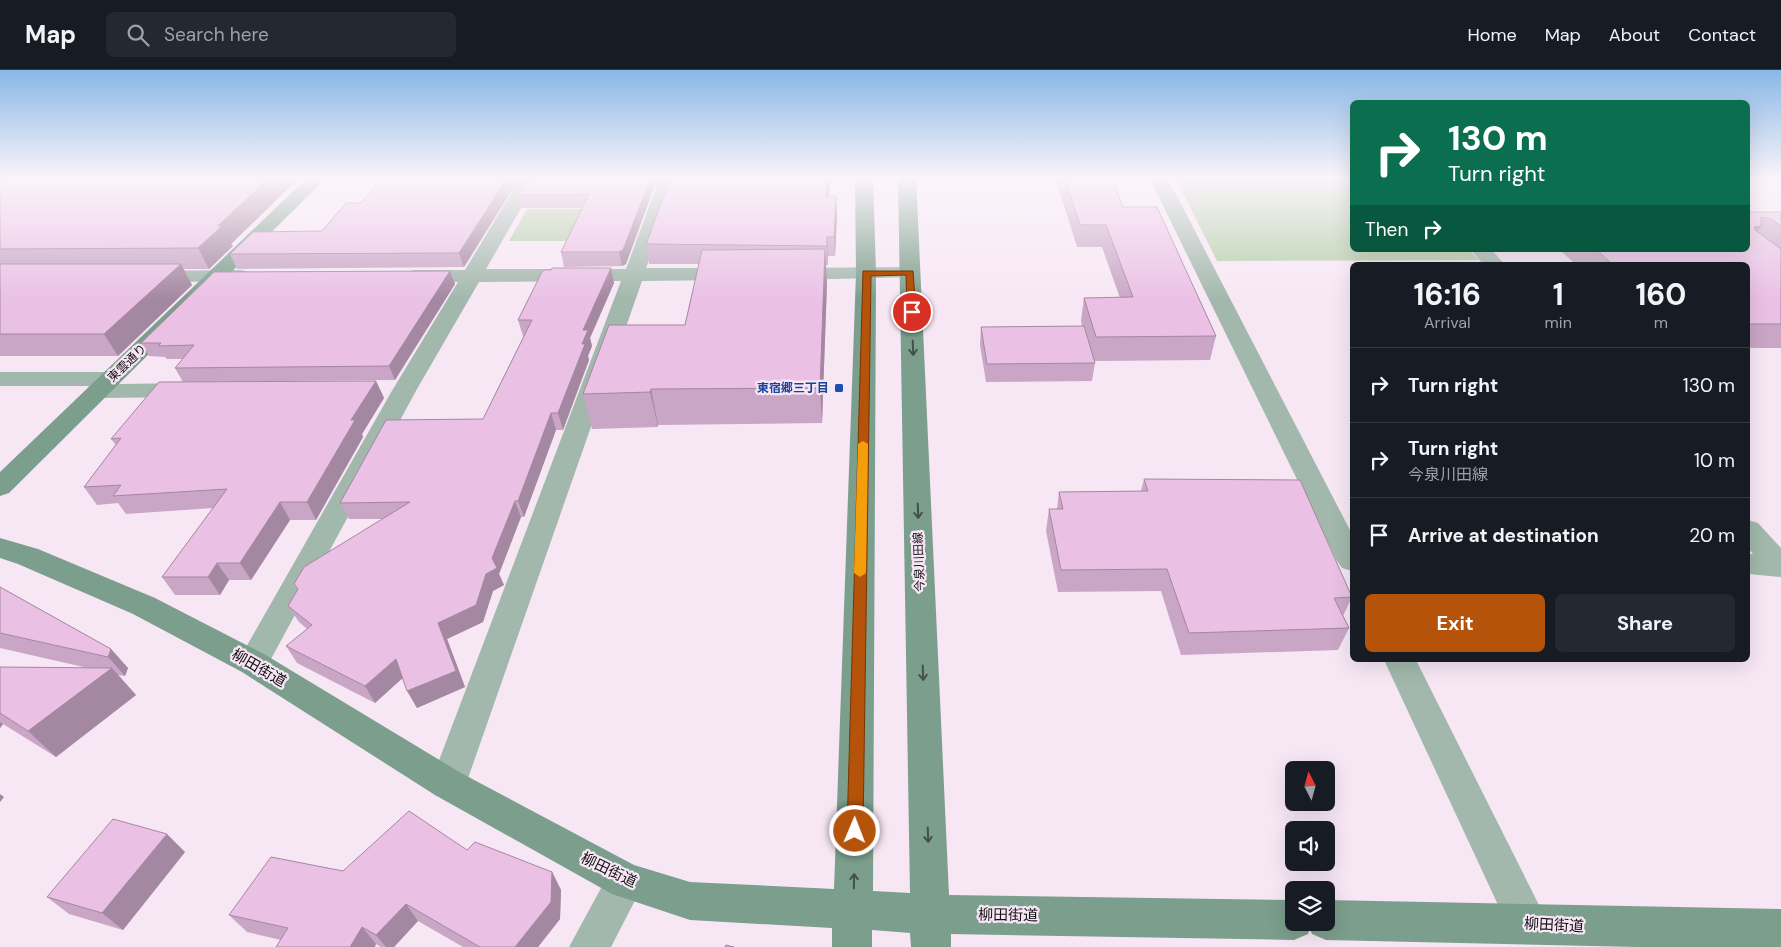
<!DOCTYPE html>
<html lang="en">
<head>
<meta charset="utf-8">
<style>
  :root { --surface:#171b24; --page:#242831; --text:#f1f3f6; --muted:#9ea1a6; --line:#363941; --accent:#b45309 }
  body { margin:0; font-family:"DM Sans","Noto Sans JP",sans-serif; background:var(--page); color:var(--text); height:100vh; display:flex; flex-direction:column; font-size:19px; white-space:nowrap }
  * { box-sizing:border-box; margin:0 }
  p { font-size:16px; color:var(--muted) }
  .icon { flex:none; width:28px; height:28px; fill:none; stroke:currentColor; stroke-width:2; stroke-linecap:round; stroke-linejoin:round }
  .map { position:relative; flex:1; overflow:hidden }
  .side { position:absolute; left:1350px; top:192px; width:400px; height:400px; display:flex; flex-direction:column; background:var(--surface); border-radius:8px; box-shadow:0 5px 20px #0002 }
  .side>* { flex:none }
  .guide { position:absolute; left:1350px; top:30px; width:400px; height:152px; border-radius:8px; box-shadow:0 5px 20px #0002; background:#0b6e4f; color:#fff; overflow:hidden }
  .needle { width:32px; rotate:354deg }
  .buttons { position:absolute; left:1285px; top:691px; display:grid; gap:10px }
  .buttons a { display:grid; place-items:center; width:50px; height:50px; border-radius:8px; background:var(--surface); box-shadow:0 5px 20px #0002; font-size:25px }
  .pin { position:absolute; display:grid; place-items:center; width:42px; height:42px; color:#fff; margin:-21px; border:2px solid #fff; border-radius:50%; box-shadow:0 1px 5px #0007 }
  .me { position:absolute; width:55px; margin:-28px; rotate:1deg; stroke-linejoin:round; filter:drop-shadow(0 0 4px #0008) }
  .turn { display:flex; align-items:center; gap:18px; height:105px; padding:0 15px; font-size:22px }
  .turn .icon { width:65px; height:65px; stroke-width:2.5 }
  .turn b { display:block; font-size:35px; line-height:42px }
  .then { display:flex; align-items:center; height:48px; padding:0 15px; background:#0003; gap:10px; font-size:19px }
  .eta { display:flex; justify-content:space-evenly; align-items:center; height:85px; text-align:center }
  .eta b { font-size:30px; font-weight:700; line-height:35px }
  .action { display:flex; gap:10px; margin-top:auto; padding:10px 15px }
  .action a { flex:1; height:58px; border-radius:8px; background:var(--accent); color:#fff; font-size:20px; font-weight:700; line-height:58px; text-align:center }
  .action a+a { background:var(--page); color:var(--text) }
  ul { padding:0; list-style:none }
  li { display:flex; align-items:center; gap:15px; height:75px; padding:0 15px; border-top:1px solid var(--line) }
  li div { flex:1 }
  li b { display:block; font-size:19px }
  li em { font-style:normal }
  header { display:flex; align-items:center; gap:30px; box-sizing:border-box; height:70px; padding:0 25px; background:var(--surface); border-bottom:1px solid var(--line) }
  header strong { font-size:24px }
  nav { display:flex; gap:28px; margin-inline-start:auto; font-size:18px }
  .search { width:350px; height:45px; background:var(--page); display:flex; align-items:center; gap:12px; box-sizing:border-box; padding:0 18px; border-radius:8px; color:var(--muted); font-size:19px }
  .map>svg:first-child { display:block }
  .green { fill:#b4cea7 }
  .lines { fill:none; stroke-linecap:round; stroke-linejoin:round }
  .street { fill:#a2b8ac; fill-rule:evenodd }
  .secondary { fill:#7c9e8c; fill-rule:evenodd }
  .wall { fill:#c9a6c5 }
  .shaded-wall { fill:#a487a0 }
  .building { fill:#eac1e5; stroke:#a487a0 }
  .oneway { stroke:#44504b }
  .route { fill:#b45309; stroke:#753606 }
  .slow { fill:#f59e0b }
  .transit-dot { fill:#1a4fb4; stroke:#f7e7f5; stroke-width:2 }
  .labels { text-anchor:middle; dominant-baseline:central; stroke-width:4.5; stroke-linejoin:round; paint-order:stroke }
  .street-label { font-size:12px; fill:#161116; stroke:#f7e7f5 }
  .transit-label { font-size:12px; font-weight:bold; fill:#164399; stroke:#f7e7f5; text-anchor:end }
  .near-street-label { font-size:15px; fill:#161116; stroke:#f7e7f5 }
</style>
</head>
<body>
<header>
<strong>Map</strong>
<div class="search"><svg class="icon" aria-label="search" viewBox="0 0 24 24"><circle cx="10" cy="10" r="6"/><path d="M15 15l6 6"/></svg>Search here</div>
<nav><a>Home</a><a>Map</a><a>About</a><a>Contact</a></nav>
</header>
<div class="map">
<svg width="1781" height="877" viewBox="0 0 1781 877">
  <rect width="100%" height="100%" fill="#f7e7f5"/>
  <g class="green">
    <path d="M 1175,107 L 1352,107 L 1352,180 L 1469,180 L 1479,190 L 1217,191 Z"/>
    <path d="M 527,139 L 587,139 L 572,171 L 509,171 Z"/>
  </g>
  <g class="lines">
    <g class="street">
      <path d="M 521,107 L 539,107 L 486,199 L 626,199 L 660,107 L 678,107 L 646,198 L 733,198 L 740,200 L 743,204 L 740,208 L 733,210 L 642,211 L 466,714 L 461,725 L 448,730 L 435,725 L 430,714 L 621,211 L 479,212 L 417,319 L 264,602 L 253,606 L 242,602 L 237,593 L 393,319 L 458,212 L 407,210 L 404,206 L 407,202 L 414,200 L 465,200 Z"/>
      <path d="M 1149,107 L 1167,107 L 1352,464 L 1352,501 L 1342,498 L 1337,491 Z"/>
      <path d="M 1471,180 L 1492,180 L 1505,195 L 1484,195 Z"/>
      <path d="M 910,197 L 917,199 L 920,203 L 917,207 L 789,210 L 782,208 L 779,204 L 782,200 L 789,198 Z"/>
      <path d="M 241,200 L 248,202 L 251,206 L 248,210 L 151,213 L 144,211 L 141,207 L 144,203 L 151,201 Z"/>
      <path d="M 0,302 L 110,302 L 118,304 L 122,309 L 119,314 L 189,313 L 197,315 L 201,320 L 197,325 L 189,327 L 98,328 L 90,326 L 86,321 L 89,316 L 0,316 Z"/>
      <path d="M 1748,450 L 1758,453 L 1781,478 L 1781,507 L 1748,504 L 1748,484 L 1753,484 L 1748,478 Z"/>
      <path d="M 1384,590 L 1416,590 L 1541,839 L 1547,853 L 1541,867 L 1527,873 L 1513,867 Z"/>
      <path d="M 626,792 L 640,798 L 645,811 L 611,877 L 569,877 L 612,798 Z"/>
    </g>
    <g class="secondary">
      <path d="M 308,107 L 327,107 L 9,423 L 0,426 L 0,402 Z"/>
      <path d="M 855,107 L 873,107 L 876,203 L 873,821 L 910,823 L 898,107 L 916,107 L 949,825 L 1294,830 L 1294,852 L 1326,852 L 1326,830 L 1781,839 L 1781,877 L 1637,877 L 1326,870 L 1312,864 L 1310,859 L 1308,864 L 1294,870 L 951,864 L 951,877 L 911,877 L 910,863 L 872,860 L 872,877 L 832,877 L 832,858 L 690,850 L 612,824 L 435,725 L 242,602 L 133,544 L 18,494 L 0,488 L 0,468 L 38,479 L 155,528 L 264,584 L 461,703 L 634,795 L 690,812 L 834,819 L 856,203 Z"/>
    </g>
  </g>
  <g class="wall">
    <path d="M 0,107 L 300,107 L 231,174 L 233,176 L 209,199 L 184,199 L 192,215 L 118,286 L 0,286 Z"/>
    <path d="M 383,107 L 520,107 L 464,197 L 237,199 L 230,184 L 322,161 L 361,133 Z"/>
    <path d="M 671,107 L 831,107 L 829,126 L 836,126 L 837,145 L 835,186 L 828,186 L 828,195 L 826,195 L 827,212 L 822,353 L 658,355 L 658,357 L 592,359 L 583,324 L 685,255 L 699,194 L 649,194 L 646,174 Z"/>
    <path d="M 1056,107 L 1112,107 L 1123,137 L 1216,266 L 1210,290 L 1094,291 L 1095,293 L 1092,311 L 986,312 L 980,275 L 981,257 L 1082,256 L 1081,251 L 1084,228 L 1120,228 L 1102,177 L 1077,177 L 1056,110 Z"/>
    <path d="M 657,109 L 626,194 L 622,196 L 564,197 L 561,182 L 582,138 L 523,138 L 519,125 Z"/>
    <path d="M 1748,142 L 1781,142 L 1781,278 L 1748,278 L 1748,195 L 1576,195 L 1560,180 L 1748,180 Z"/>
    <path d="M 611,198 L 614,213 L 590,268 L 592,276 L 588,286 L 589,290 L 563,360 L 556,360 L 524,447 L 521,447 L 499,504 L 504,515 L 493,521 L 483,552 L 447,569 L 465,617 L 417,638 L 402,608 L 375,633 L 297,593 L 286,576 L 307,559 L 299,552 L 288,536 L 382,449 L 349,449 L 340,433 L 483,349 L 524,266 L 523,266 L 518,250 Z"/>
    <path d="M 450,201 L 455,214 L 395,310 L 183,312 L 175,298 L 183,289 L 167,289 L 165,287 L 149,286 L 141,273 Z"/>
    <path d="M 376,311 L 384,328 L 362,364 L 363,367 L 316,450 L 290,450 L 251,510 L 229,510 L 220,525 L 175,525 L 162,507 L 213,438 L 126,444 L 118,433 L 97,435 L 84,417 L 116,375 L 111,369 Z"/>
    <path d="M 1144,409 L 1352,527 L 1343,546 L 1349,558 L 1338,580 L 1181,585 L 1161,521 L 1058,522 L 1046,461 L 1049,439 L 1057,439 L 1059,422 L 1141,421 Z"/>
    <path d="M 0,517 L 111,579 L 128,598 L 125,606 L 118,605 L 136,625 L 56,687 L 3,654 L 0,658 L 0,597 L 88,598 L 0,578 Z"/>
    <path d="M 467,780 L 552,802 L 561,820 L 560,849 L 538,877 L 463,877 L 418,851 L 394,877 L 381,877 L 376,874 L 281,870 L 247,862 L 229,845 Z"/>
    <path d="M 185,782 L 123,860 L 69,844 L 47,827 Z"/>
  </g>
  <g class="shaded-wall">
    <path d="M 270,107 L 300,107 L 231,174 L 233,176 L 209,199 L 198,178 L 218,156 Z"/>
    <path d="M 508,107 L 520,107 L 464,197 L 459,183 Z"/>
    <path d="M 651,107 L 657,107 L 657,109 L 626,194 L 622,196 L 619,182 Z"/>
    <path d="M 828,107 L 831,107 L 827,145 L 826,127 Z"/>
    <path d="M 836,126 L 837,145 L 835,186 L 834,167 Z"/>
    <path d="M 1761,156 L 1748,176 L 1754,157 Z"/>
    <path d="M 827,167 L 828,186 L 828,195 L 827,176 Z"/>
    <path d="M 825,179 L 827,212 L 822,353 L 820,318 Z"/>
    <path d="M 181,194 L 192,215 L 118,286 L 104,264 Z"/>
    <path d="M 611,198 L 614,213 L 590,268 L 592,276 L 588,286 L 589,290 L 563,360 L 558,343 L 582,274 L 583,260 Z"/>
    <path d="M 450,201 L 455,214 L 395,310 L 389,296 Z"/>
    <path d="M 376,311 L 384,328 L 362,364 L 363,367 L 316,450 L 307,432 L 351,350 Z"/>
    <path d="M 651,319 L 658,355 L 658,357 L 650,322 Z"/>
    <path d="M 551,343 L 556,360 L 524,447 L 518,431 Z"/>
    <path d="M 515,431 L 521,447 L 499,504 L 504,515 L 493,521 L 483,552 L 447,569 L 465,617 L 417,638 L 407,621 L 438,553 L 492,488 Z"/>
    <path d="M 280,432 L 290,450 L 251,510 L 240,493 Z"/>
    <path d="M 217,493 L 229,510 L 220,525 L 208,507 Z"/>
    <path d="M 111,579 L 128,598 L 125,606 L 108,587 Z"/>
    <path d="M 396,589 L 405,606 L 375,633 L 365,616 Z"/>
    <path d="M 112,598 L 136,625 L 56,687 L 28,661 Z"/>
    <path d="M 0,652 L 3,654 L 0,658 Z"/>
    <path d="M 0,724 L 4,727 L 0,732 Z"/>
    <path d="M 167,764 L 185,782 L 123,860 L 102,843 Z"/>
    <path d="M 552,802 L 561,820 L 560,849 L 538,877 L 515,877 Z"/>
    <path d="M 406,834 L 418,851 L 394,877 L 386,877 L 376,865 Z"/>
    <path d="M 362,857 L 376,874 L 375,877 L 350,877 Z"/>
  </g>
  <g class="building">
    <path d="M 0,107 L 270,107 L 218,156 L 222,156 L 198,178 L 0,179 Z"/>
    <path d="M 383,107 L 508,107 L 459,183 L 230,184 L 253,162 L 322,161 L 346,133 L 361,133 Z"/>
    <path d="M 530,107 L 651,107 L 623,180 L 619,182 L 561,182 L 589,124 L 519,125 Z"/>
    <path d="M 671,107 L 828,107 L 826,127 L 836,126 L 834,167 L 827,167 L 827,176 L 646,174 Z"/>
    <path d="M 1064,107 L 1112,107 L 1123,137 L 1157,137 L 1216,266 L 1096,267 L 1084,228 L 1133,227 L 1106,155 L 1080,155 Z"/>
    <path d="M 1748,142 L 1781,142 L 1781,156 L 1771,149 L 1761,147 L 1761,156 L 1754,157 L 1755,160 L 1781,179 L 1781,254 L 1748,254 L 1748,195 L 1613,195 L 1597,180 L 1748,180 Z"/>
    <path d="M 825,179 L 820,318 L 651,319 L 650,322 L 583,324 L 609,255 L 685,255 L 702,180 Z"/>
    <path d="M 0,194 L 181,194 L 104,264 L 0,264 Z"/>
    <path d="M 552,198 L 611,198 L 583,260 L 588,260 L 582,274 L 585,274 L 558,343 L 551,343 L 518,431 L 515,431 L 492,488 L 497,498 L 486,504 L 476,535 L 438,553 L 456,601 L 407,621 L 396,589 L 365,616 L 286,576 L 312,555 L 288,536 L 298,519 L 294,514 L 304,497 L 410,432 L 340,433 L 386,350 L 483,349 L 532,250 L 518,250 L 543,200 L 551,200 Z"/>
    <path d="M 450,201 L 389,296 L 175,298 L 194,275 L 158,276 L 161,273 L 141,273 L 214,202 Z"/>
    <path d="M 1084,256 L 1095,293 L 987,294 L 981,257 Z"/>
    <path d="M 376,311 L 351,350 L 355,350 L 307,432 L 280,432 L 240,493 L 217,493 L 208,507 L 162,507 L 227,419 L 113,426 L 121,415 L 84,417 L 121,368 L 111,369 L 159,312 Z"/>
    <path d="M 1144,409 L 1300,410 L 1352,527 L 1334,528 L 1349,558 L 1189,563 L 1167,499 L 1061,500 L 1049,439 L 1063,439 L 1059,422 L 1148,421 Z"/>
    <path d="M 0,517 L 111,579 L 108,587 L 0,563 Z"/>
    <path d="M 0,597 L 112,598 L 28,661 L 0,643 Z"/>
    <path d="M 409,741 L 467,780 L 475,772 L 552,802 L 551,832 L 515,877 L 480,877 L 406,834 L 376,865 L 362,857 L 350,877 L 276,877 L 288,858 L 229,845 L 271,787 L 343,801 Z"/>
    <path d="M 113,749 L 167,764 L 102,843 L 47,827 Z"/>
    <path d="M 726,875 L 734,877 L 725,877 Z"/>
  </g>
  <defs><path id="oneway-shaft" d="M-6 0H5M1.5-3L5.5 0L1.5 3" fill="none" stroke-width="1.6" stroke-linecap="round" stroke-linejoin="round" transform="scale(1.25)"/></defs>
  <g class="oneway">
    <use href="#oneway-shaft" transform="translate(913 278) rotate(88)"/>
    <use href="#oneway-shaft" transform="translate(918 441) rotate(88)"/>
    <use href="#oneway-shaft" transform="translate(923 603) rotate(88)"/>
    <use href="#oneway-shaft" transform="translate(928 765) rotate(88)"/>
    <use href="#oneway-shaft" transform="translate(854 811) rotate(-89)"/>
  </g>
  <linearGradient id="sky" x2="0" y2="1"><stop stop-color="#88b8e6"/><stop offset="0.47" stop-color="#fbf4fa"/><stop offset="1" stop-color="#fbf4fa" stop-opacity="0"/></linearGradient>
  <rect width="1781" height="230" fill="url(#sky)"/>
  <path class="route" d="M 863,201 L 913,201 L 916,242 L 912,244 L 907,242 L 906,205 L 871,206 L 863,761 L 860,766 L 855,768 L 850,766 L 847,761 Z"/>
  <path class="slow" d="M 863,371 L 868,374 L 866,503 L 860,507 L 854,503 L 858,374 Z"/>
  <rect class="transit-dot" x="834" y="313" width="10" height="10" rx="2.5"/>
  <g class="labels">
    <g class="street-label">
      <text transform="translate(127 293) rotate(-44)">東雲通り</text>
      <text transform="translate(919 492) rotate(-92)">今泉川田線</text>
    </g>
    <g class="transit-label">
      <text x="829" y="318">東宿郷三丁目</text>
    </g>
    <g class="near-street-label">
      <text transform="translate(259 598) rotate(30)">柳田街道</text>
      <text transform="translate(609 800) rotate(26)">柳田街道</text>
      <text transform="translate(1008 845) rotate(1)">柳田街道</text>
      <text transform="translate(1554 855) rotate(3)">柳田街道</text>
    </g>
  </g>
</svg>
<div class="buttons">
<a><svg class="needle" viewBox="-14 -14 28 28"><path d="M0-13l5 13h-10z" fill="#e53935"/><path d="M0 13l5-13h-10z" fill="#9ea1a6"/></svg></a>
<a><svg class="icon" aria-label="sound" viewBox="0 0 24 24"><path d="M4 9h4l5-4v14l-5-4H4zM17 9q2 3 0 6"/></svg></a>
<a><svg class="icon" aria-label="layers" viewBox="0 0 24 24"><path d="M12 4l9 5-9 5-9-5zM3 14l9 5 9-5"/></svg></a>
</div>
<div class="pin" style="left:912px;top:242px;background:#d93025"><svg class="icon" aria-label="arrive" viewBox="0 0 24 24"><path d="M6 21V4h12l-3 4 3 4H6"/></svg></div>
<svg class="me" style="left:855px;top:761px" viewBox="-20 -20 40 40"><circle r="17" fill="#b45309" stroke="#fff" stroke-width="3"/><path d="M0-11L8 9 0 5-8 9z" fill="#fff"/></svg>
<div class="guide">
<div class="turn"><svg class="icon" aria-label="right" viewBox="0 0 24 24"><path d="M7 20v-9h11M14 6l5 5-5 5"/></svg><div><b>130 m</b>Turn right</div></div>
<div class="then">Then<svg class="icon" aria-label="right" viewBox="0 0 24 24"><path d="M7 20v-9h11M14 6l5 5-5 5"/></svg></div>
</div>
<section class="side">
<div class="eta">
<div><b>16:16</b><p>Arrival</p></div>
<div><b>1</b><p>min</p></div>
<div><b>160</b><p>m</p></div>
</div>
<ul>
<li><svg class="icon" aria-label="right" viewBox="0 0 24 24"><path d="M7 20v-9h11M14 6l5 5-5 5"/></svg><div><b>Turn right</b></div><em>130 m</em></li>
<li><svg class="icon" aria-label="right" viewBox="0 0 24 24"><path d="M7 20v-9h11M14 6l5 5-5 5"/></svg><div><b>Turn right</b><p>今泉川田線</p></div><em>10 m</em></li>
<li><svg class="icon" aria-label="arrive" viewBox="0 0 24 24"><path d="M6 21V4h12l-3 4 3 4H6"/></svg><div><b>Arrive at destination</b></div><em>20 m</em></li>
</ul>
<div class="action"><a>Exit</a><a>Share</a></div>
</section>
</div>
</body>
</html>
